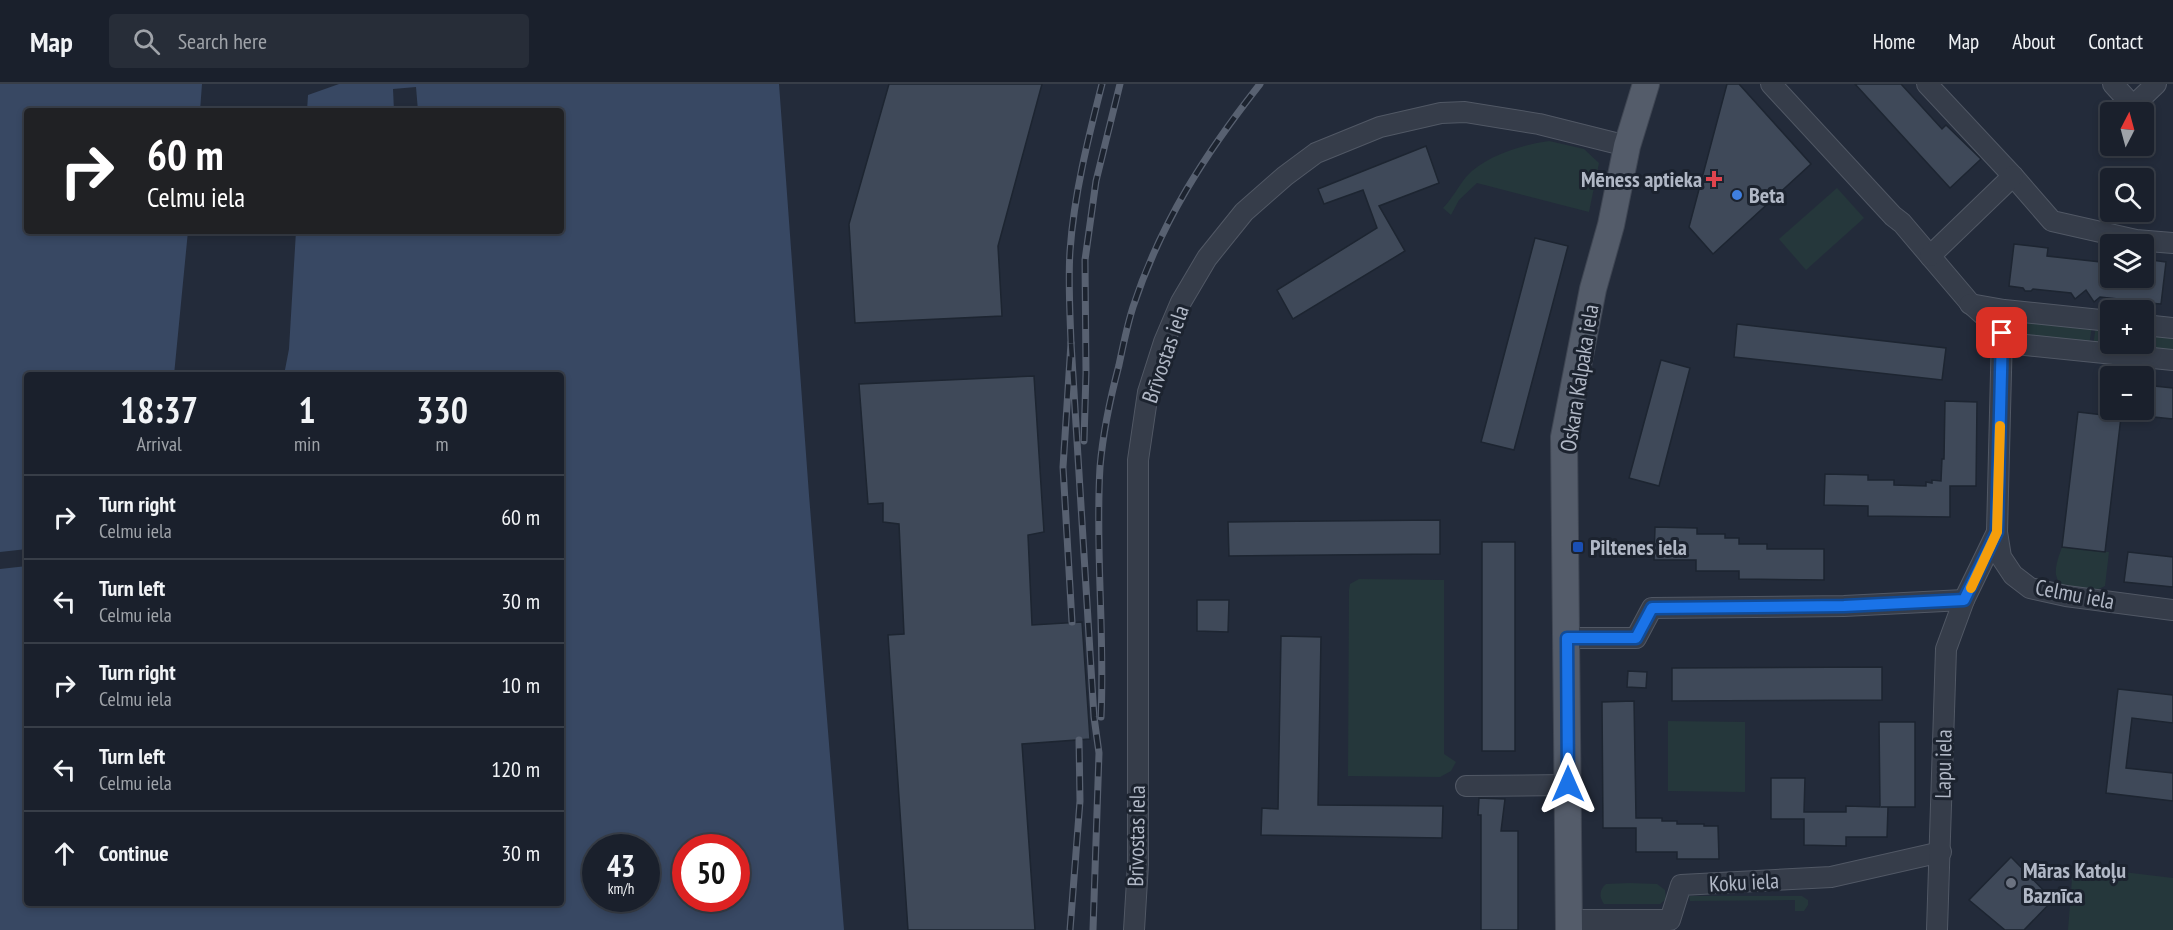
<!DOCTYPE html>
<html lang="en">
<head>
<meta charset="utf-8">
<style>
  :root { --surface:#1a202c; --page:#272d38; --text:#f1f3f6; --muted:#9fa3a9; --line:#383e48 }
  body { margin:0; font-family:"PT Sans Narrow",sans-serif; background:var(--page); color:var(--text); height:100vh; display:flex; flex-direction:column; font-size:22px; white-space:nowrap }
  * { box-sizing:border-box; margin:0 }
  p { font-size:20px; color:var(--muted) }
  .icon { flex:none; width:33px; height:33px; fill:none; stroke:currentColor; stroke-width:2; stroke-linecap:round; stroke-linejoin:round }
  .map { position:relative; flex:1; overflow:hidden }
  .details { position:absolute; left:24px; top:288px; width:540px; height:534px; display:flex; flex-direction:column; background:var(--surface); border-radius:6px; box-shadow:0 3px 9px #0003,0 0 0 2px var(--line) }
  .details>* { flex:none }
  .hud { position:absolute; left:24px; top:24px; width:540px; height:126px; border-radius:6px; box-shadow:0 3px 9px #0003,0 0 0 2px var(--line); background:#202124; color:#fff; overflow:hidden }
  .needle { width:39px; rotate:6deg }
  .buttons { position:absolute; left:2100px; top:18px; display:grid; gap:12px }
  .buttons a { display:grid; place-items:center; width:54px; height:54px; border-radius:6px; background:var(--surface); box-shadow:0 3px 9px #0003,0 0 0 2px var(--line); font-size:30px }
  .speed { position:absolute; left:582px; top:750px; display:flex; gap:12px; font-size:30px; font-weight:700; text-align:center }
  .speed>* { display:grid; place-content:center; width:78px; height:78px; border-radius:50%; background:var(--surface); box-shadow:0 3px 9px #0003,0 0 0 2px var(--line); line-height:1 }
  .speed small { font-size:15px; font-weight:400 }
  .speed .limit { border:9px solid #d22; background:#fff; color:#111 }
  .pin { position:absolute; display:grid; place-items:center; width:51px; height:51px; color:#fff; margin:-26px; border-radius:12px; box-shadow:0 3px 9px #0006 }
  .me { position:absolute; width:66px; margin:-33px; rotate:0deg; stroke-linejoin:round; filter:drop-shadow(0 0 4px #0008) }
  .turn { display:flex; align-items:center; gap:21px; height:126px; padding:0 24px; font-size:27px }
  .turn .icon { width:78px; height:78px; stroke-width:2.5 }
  .turn b { display:block; font-size:42px; line-height:51px }
  .eta { display:flex; justify-content:space-evenly; align-items:center; height:102px; text-align:center }
  .eta b { font-size:36px; font-weight:700; line-height:42px }
  ul { padding:0; list-style:none }
  li { display:flex; align-items:center; gap:18px; height:84px; padding:0 24px; border-top:2px solid var(--line) }
  li div { flex:1 }
  li b { display:block; font-size:22px }
  li em { font-style:normal }
  header { display:flex; align-items:center; gap:36px; box-sizing:border-box; height:84px; padding:0 30px; background:var(--surface); border-bottom:2px solid var(--line) }
  header strong { font-size:28px }
  nav { display:flex; gap:33px; margin-inline-start:auto; font-size:21px }
  .search { width:420px; height:54px; background:var(--page); display:flex; align-items:center; gap:15px; box-sizing:border-box; padding:0 21px; border-radius:6px; color:var(--muted); font-size:22px }
  .map>svg:first-child { display:block }
  .green { fill:#25373b }
  .water { fill:#384863; fill-rule:evenodd }
  .pier { fill:#232b3a }
  .building { fill:#3f4959; stroke:#1d2531; stroke-width:1.5 }
  .lines { fill:none; stroke-linecap:round; stroke-linejoin:round }
  .minor-casing { stroke:#515865; stroke-width:22 }
  .major-casing { stroke:#3f4653; stroke-width:28 }
  .minor { stroke:#363d4a; stroke-width:20 }
  .major { stroke:#545c6a; stroke-width:26 }
  .rail-casing { stroke:#586171; stroke-width:7 }
  .rail { stroke:#1c232f; stroke-width:4.5; stroke-dasharray:14; stroke-linecap:butt }
  .route-casing { stroke:#114b97; stroke-width:15 }
  .route { stroke:#1a73e8; stroke-width:10 }
  .slow { stroke:#f59e0b; stroke-width:10 }
  .health-dot { fill:#e0444e; stroke:#1c232f; stroke-width:2 }
  .shop-dot { fill:#3f7fe0; stroke:#1c232f; stroke-width:2 }
  .transit-dot { fill:#1a4fb4; stroke:#1c232f; stroke-width:2 }
  .worship-dot { fill:#6b7280; stroke:#1c232f; stroke-width:2 }
  .labels { text-anchor:middle; dominant-baseline:central; stroke-width:6; stroke-linejoin:round; paint-order:stroke }
  .poi-label { font-size:22px; font-weight:bold; fill:#b1b8c6; stroke:#1c232f; text-anchor:start }
  .street-label { font-size:22px; fill:#b1b8c6; stroke:#1c232f }
</style>
</head>
<body>
<header>
<strong>Map</strong>
<div class="search"><svg class="icon" aria-label="search" viewBox="0 0 24 24"><circle cx="10" cy="10" r="6"/><path d="M15 15l6 6"/></svg>Search here</div>
<nav><a>Home</a><a>Map</a><a>About</a><a>Contact</a></nav>
</header>
<div class="map">
<svg width="2173" height="846" viewBox="0 0 2173 846">
  <rect width="100%" height="100%" fill="#232b3a"/>
  <g class="green">
    <path d="M 1549,57 L 1584,65 L 1599,79 L 1589,128 L 1477,99 L 1459,116 L 1451,131 L 1443,124 C 1452,115 1458,103 1466,93 C 1485,72 1521,61 1549,57 Z"/>
    <path d="M 1837,104 L 1864,134 L 1806,186 L 1779,155 Z"/>
    <path d="M 2014,235 L 2092,242 L 2089,261 L 2016,253 L 2010,243 Z"/>
    <path d="M 2096,242 L 2110,243 L 2110,260 L 2144,260 L 2144,247 L 2173,251 L 2173,270 L 2093,262 Z"/>
    <path d="M 2062,463 L 2109,468 L 2105,502 C 2090,510 2061,513 2056,491 C 2055,481 2059,472 2062,463 Z"/>
    <path d="M 1359,495 L 1444,496 L 1444,670 L 1456,678 L 1451,687 L 1440,693 L 1348,692 L 1349,506 L 1350,500 Z"/>
    <path d="M 1668,637 L 1745,638 L 1745,708 L 1668,707 Z"/>
    <path d="M 2073,782 L 2173,794 L 2173,846 L 2068,846 Z"/>
    <path d="M 1630,799 L 1657,800 L 1665,806 L 1666,815 L 1660,820 L 1604,820 C 1599,813 1599,806 1606,800 Z"/>
    <path d="M 1689,812 L 1802,812 L 1808,816 L 1808,821 L 1804,827 L 1795,827 L 1795,816 L 1690,817 Z"/>
  </g>
  <path class="water" d="M 0,0 L 202,0 L 200,27 L 27,27 L 27,147 L 188,147 L 174,291 L 27,291 L 27,819 L 561,819 L 561,291 L 284,291 L 289,265 L 296,147 L 561,147 L 561,27 L 307,27 L 308,11 L 339,0 L 779,0 L 809,411 L 844,846 L 0,846 ZM 596,764 L 646,764 L 646,814 L 596,814 ZM 686,764 L 736,764 L 736,814 L 686,814 Z"/>
  <g class="pier">
    <path d="M 416,3 L 418,27 L 394,27 L 393,5 Z"/>
    <path d="M 27,465 L 27,482 L 0,485 L 0,468 Z"/>
  </g>
  <g class="building">
    <path d="M 889,0 L 1042,0 L 998,162 L 1002,232 L 855,239 L 849,140 Z"/>
    <path d="M 1727,0 L 1739,0 L 1811,80 L 1713,170 L 1689,143 Z"/>
    <path d="M 1855,0 L 1901,0 L 1942,45 L 1946,41 L 1981,75 L 1950,104 Z"/>
    <path d="M 1426,62 L 1439,99 L 1379,122 L 1405,167 L 1293,235 L 1277,206 L 1377,144 L 1363,106 L 1324,120 L 1318,105 Z"/>
    <path d="M 1535,154 L 1568,162 L 1514,366 L 1481,358 Z"/>
    <path d="M 2014,160 L 2048,164 L 2047,172 L 2110,179 L 2110,194 L 2144,194 L 2144,175 L 2166,178 L 2161,220 L 2148,219 L 2142,224 L 2137,217 L 2100,213 L 2094,218 L 2086,206 L 2075,215 L 2071,209 L 2033,205 L 2031,207 L 2025,207 L 2023,204 L 2009,202 Z"/>
    <path d="M 1737,240 L 1946,264 L 1942,296 L 1734,273 Z"/>
    <path d="M 1661,276 L 1690,284 L 1659,402 L 1629,394 Z"/>
    <path d="M 1034,292 L 1044,448 L 1028,451 L 1032,541 L 1082,538 L 1090,655 L 1022,660 L 1035,846 L 908,846 L 888,551 L 904,550 L 899,440 L 883,438 L 883,419 L 868,420 L 859,300 Z"/>
    <path d="M 2145,301 L 2173,304 L 2173,335 L 2144,332 Z"/>
    <path d="M 1945,317 L 1977,318 L 1976,402 L 1950,402 L 1950,433 L 1868,432 L 1868,422 L 1824,421 L 1825,390 L 1868,391 L 1868,396 L 1894,396 L 1894,401 L 1926,402 L 1926,398 L 1932,399 L 1932,396 L 1941,397 L 1942,375 L 1944,375 Z"/>
    <path d="M 2078,328 L 2121,333 L 2105,468 L 2062,463 Z"/>
    <path d="M 1440,436 L 1440,470 L 1229,472 L 1228,438 Z"/>
    <path d="M 1655,443 L 1697,444 L 1697,450 L 1725,450 L 1725,454 L 1739,454 L 1739,460 L 1767,460 L 1767,465 L 1824,465 L 1824,496 L 1739,495 L 1739,487 L 1696,487 L 1696,476 L 1654,476 Z"/>
    <rect x="1482" y="458" width="33" height="209"/>
    <path d="M 2128,468 L 2173,473 L 2173,503 L 2124,498 Z"/>
    <path d="M 1197,516 L 1229,516 L 1228,548 L 1197,547 Z"/>
    <path d="M 1281,552 L 1321,553 L 1318,721 L 1443,722 L 1442,754 L 1261,751 L 1262,724 L 1278,725 Z"/>
    <path d="M 1882,583 L 1882,616 L 1672,617 L 1672,584 Z"/>
    <path d="M 1628,587 L 1647,588 L 1646,604 L 1627,603 Z"/>
    <path d="M 2118,605 L 2173,611 L 2173,639 L 2132,634 L 2126,684 L 2173,689 L 2173,717 L 2106,709 Z"/>
    <path d="M 1634,617 L 1636,734 L 1662,734 L 1662,737 L 1677,737 L 1677,740 L 1704,740 L 1704,742 L 1718,742 L 1719,775 L 1677,775 L 1677,768 L 1636,768 L 1636,744 L 1603,744 L 1602,618 Z"/>
    <path d="M 1879,638 L 1915,638 L 1915,723 L 1881,723 L 1888,723 L 1887,753 L 1846,753 L 1846,762 L 1804,761 L 1804,735 L 1771,735 L 1771,694 L 1805,694 L 1804,728 L 1846,728 L 1846,722 L 1880,723 Z"/>
    <path d="M 1479,714 L 1505,715 L 1501,747 L 1518,747 L 1518,846 L 1481,846 L 1481,731 L 1478,731 Z"/>
    <path d="M 2011,773 L 2053,816 L 2024,846 L 2005,846 L 1969,816 Z"/>
  </g>
  <g class="lines">
    <defs>
      <g id="minor">
        <path d="M 1771,0 L 1893,132 L 1902,139 L 1970,219 L 2016,260 L 2173,276"/>
        <path d="M 1927,0 L 2013,92 L 2052,137 L 2136,156 L 2173,159"/>
        <path d="M 2113,0 L 2133,22 L 2156,0"/>
        <path d="M 1930,172 L 2013,92"/>
        <path d="M 1970,220 L 2004,226 L 2110,237"/>
        <path d="M 2144,241 L 2173,244"/>
        <path d="M 2002,249 L 1997,448 L 2001,473 L 2013,491 L 2030,504 L 2066,512 L 2173,526"/>
        <path d="M 1567,554 L 1636,554 L 1652,524 L 1844,522 L 1964,516"/>
        <path d="M 1466,702 L 1567,701"/>
        <path d="M 1569,836 L 1670,836 L 1681,801 L 1831,793 L 1941,768"/>
        <path d="M 1134,846 L 1138,780 L 1138,376 L 1148,308 L 1164,258 L 1181,218 L 1207,174 L 1244,128 L 1285,92 L 1316,69 L 1380,43 L 1441,29 L 1465,28 L 1539,40 L 1627,62"/>
        <path d="M 1937,846 L 1946,565 L 1964,516 L 1997,448"/>
      </g>
      <path id="major" d="M 1569,846 L 1564,353 L 1593,205 L 1611,141 L 1627,62 L 1646,0"/>
    </defs>
    <use href="#minor" class="minor-casing"/>
    <use href="#major" class="major-casing"/>
    <use href="#minor" class="minor"/>
    <use href="#major" class="major"/>
    <defs>
      <g id="rail">
        <path d="M 1071,259 C 1070,229 1068,198 1070,167 C 1074,110 1088,55 1102,0"/>
        <path d="M 1084,357 L 1086,289 L 1085,176 L 1096,97 L 1120,0"/>
        <path d="M 1072,538 L 1063,383 L 1071,259 L 1094,633 L 1099,669 L 1093,846"/>
        <path d="M 1101,633 C 1105,550 1095,466 1100,383 C 1103,348 1110,315 1119,281 C 1123,262 1127,242 1133,223 C 1161,138 1205,70 1260,0"/>
        <path d="M 1070,846 L 1080,717 L 1079,656"/>
      </g>
    </defs>
    <use href="#rail" class="rail-casing"/>
    <use href="#rail" class="rail"/>
  </g>
  <g class="lines">
    <defs>
      <path id="route" d="M 1568,700 L 1567,554 L 1636,554 L 1652,524 L 1844,522 L 1964,516 L 1997,448 L 2002,249"/>
    </defs>
    <use href="#route" class="route-casing"/>
    <use href="#route" class="route"/>
    <path class="slow" d="M 1971,504 L 1997,448 L 2000,342"/>
  </g>
  <path class="health-dot" d="M1711 86h6v6h6v6h-6v6h-6v-6h-6v-6h6z"/>
  <circle class="shop-dot" cx="1737" cy="111" r="6"/>
  <rect class="transit-dot" x="1572" y="457" width="12" height="12" rx="3"/>
  <circle class="worship-dot" cx="2011" cy="799" r="6"/>
  <g class="labels">
    <g class="poi-label">
      <text x="1702" y="95" text-anchor="end">Mēness aptieka</text>
      <text x="1749" y="111">Beta</text>
      <text x="1590" y="463">Piltenes iela</text>
      <text x="2023" y="786">Māras Katoļu<tspan x="2023" dy="25">Baznīca</tspan></text>
    </g>
    <g class="street-label">
      <text transform="translate(1165 270) rotate(-71)">Brīvostas iela</text>
      <text transform="translate(1579 294) rotate(-81)">Oskara Kalpaka iela</text>
      <text transform="translate(2075 510) rotate(11)">Celmu iela</text>
      <text transform="translate(1943 680) rotate(-89)">Lapu iela</text>
      <text transform="translate(1136 752) rotate(-89)">Brīvostas iela</text>
      <text transform="translate(1744 798) rotate(-3)">Koku iela</text>
    </g>
  </g>
</svg>
<div class="buttons">
<a><svg class="needle" viewBox="-14 -14 28 28"><path d="M0-13l5 13h-10z" fill="#e53935"/><path d="M0 13l5-13h-10z" fill="#9fa3a9"/></svg></a>
<a><svg class="icon" aria-label="search" viewBox="0 0 24 24"><circle cx="10" cy="10" r="6"/><path d="M15 15l6 6"/></svg></a>
<a><svg class="icon" aria-label="layers" viewBox="0 0 24 24"><path d="M12 4l9 5-9 5-9-5zM3 14l9 5 9-5"/></svg></a>
<a>+</a>
<a>−</a>
</div>
<div class="speed"><div>43<small>km/h</small></div><div class="limit">50</div></div>
<div class="pin" style="left:2002px;top:249px;background:#d93025"><svg class="icon" aria-label="arrive" viewBox="0 0 24 24"><path d="M6 21V4h12l-3 4 3 4H6"/></svg></div>
<svg class="me" style="left:1568px;top:700px" viewBox="-20 -20 40 40"><path d="M0-17L14 15 0 8-14 15z" fill="#1a73e8" stroke="#fff" stroke-width="4"/></svg>
<div class="hud">
<div class="turn"><svg class="icon" aria-label="right" viewBox="0 0 24 24"><path d="M7 20v-9h11M14 6l5 5-5 5"/></svg><div><b>60 m</b>Celmu iela</div></div>
</div>
<section class="details">
<div class="eta">
<div><b>18:37</b><p>Arrival</p></div>
<div><b>1</b><p>min</p></div>
<div><b>330</b><p>m</p></div>
</div>
<ul>
<li><svg class="icon" aria-label="right" viewBox="0 0 24 24"><path d="M7 20v-9h11M14 6l5 5-5 5"/></svg><div><b>Turn right</b><p>Celmu iela</p></div><em>60 m</em></li>
<li><svg class="icon" aria-label="left" viewBox="0 0 24 24"><path d="M17 20v-9H6M10 6l-5 5 5 5"/></svg><div><b>Turn left</b><p>Celmu iela</p></div><em>30 m</em></li>
<li><svg class="icon" aria-label="right" viewBox="0 0 24 24"><path d="M7 20v-9h11M14 6l5 5-5 5"/></svg><div><b>Turn right</b><p>Celmu iela</p></div><em>10 m</em></li>
<li><svg class="icon" aria-label="left" viewBox="0 0 24 24"><path d="M17 20v-9H6M10 6l-5 5 5 5"/></svg><div><b>Turn left</b><p>Celmu iela</p></div><em>120 m</em></li>
<li><svg class="icon" aria-label="ahead" viewBox="0 0 24 24"><path d="M12 20V5M6 11l6-6 6 6"/></svg><div><b>Continue</b></div><em>30 m</em></li>
</ul>
</section>
</div>
</body>
</html>
